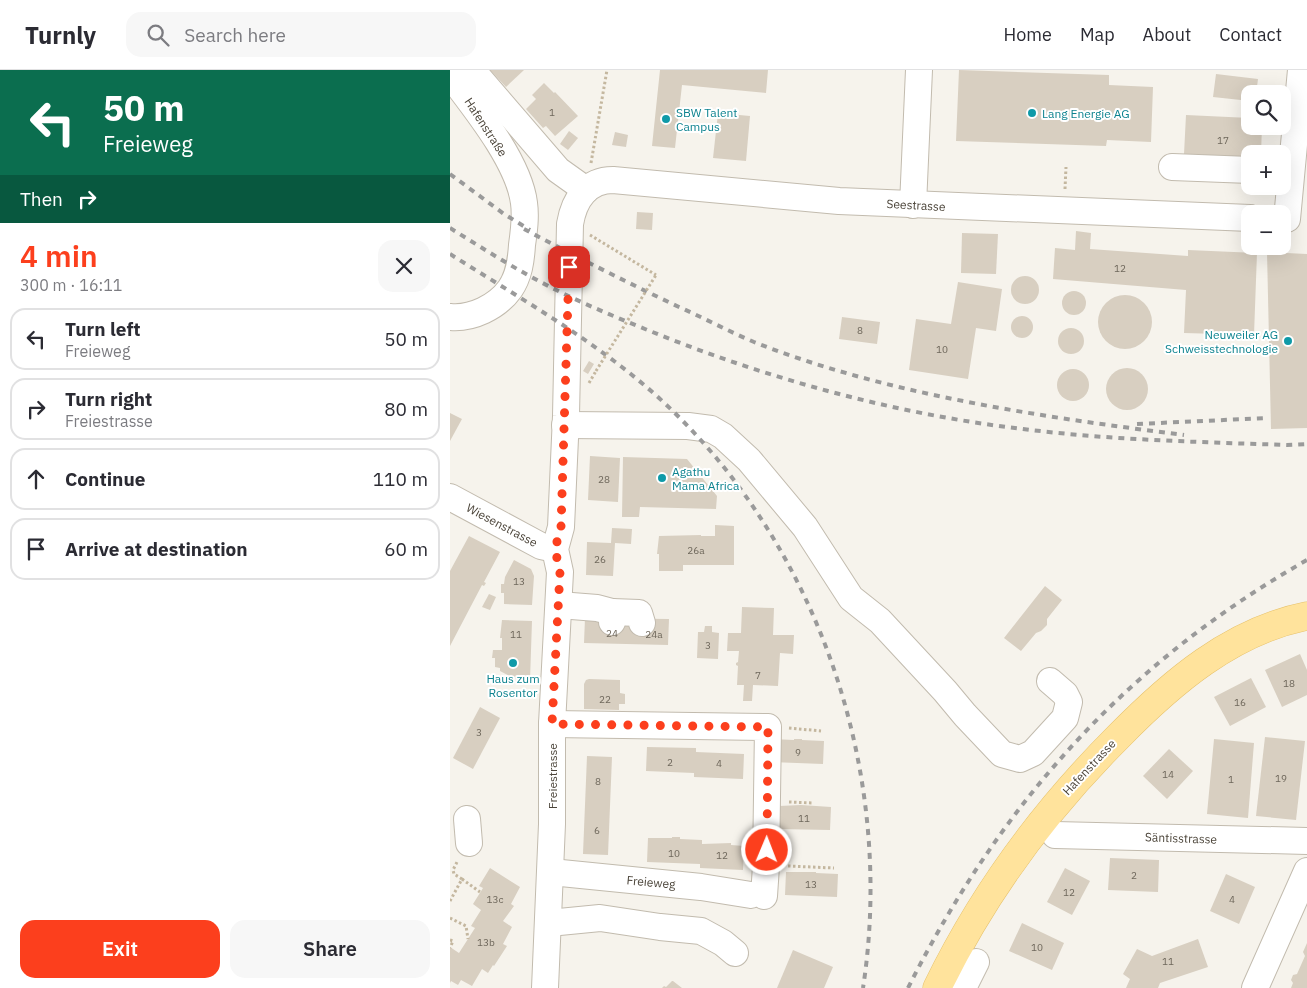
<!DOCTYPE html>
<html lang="en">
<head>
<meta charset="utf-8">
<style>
  :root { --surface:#fff; --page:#f7f7f7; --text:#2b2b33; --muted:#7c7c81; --line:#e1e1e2; --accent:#fc3f1d }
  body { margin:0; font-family:"IBM Plex Sans",sans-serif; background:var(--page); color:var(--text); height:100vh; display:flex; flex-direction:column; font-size:19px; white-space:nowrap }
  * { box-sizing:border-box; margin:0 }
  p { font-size:16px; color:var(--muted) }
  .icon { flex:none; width:28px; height:28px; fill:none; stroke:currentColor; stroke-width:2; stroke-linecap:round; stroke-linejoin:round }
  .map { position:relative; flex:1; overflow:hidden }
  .side { display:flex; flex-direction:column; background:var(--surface); width:450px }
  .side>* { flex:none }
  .banner { background:#0b6e4f; color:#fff; overflow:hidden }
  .buttons { position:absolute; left:791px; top:15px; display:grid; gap:10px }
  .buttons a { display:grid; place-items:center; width:50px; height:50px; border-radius:10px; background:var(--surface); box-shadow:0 5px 20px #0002; font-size:25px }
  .pin { position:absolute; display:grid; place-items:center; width:42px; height:42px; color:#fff; margin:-21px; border-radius:10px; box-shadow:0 2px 8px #0006 }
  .me { position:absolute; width:55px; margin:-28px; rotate:1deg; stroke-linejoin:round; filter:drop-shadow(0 0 4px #0008) }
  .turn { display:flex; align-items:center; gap:18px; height:105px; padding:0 20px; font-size:22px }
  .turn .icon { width:65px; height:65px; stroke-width:2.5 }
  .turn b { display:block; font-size:35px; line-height:42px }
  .then { display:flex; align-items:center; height:48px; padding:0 20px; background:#0003; gap:10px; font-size:19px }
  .round { display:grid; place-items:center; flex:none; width:52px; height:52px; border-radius:15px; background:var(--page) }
  .summary { display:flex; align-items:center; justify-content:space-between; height:85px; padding:0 20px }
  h1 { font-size:30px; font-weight:600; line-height:38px; color:var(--accent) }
  .action { display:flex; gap:10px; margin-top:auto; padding:10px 20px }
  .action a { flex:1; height:58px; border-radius:15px; background:var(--accent); color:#fff; font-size:20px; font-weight:600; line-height:58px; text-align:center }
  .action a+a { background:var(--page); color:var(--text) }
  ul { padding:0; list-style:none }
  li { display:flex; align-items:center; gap:15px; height:62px; margin:0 10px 8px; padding:0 10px; border:2px solid var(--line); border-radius:15px }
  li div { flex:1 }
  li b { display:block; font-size:19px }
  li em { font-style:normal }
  header { display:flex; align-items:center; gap:30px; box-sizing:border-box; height:70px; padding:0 25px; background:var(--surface); border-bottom:1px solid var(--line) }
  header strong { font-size:24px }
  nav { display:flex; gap:28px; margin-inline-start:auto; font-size:18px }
  .search { width:350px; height:45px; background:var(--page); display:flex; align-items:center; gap:12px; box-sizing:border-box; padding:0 18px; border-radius:15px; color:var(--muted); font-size:19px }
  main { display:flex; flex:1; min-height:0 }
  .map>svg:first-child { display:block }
  .building { fill:#d8cfc1 }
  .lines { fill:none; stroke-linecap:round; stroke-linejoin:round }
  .minor-casing { stroke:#c2bbae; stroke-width:28 }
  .major-casing { stroke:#e6c16a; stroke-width:29 }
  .path { stroke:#c4b79f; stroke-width:3; stroke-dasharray:2.5 2.5; stroke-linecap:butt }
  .minor { stroke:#fff; stroke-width:26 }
  .major { stroke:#ffe39c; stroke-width:28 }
  .rail { stroke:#9a9a9a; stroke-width:4; stroke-dasharray:6 6; stroke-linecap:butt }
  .path-bridge { stroke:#c4b79f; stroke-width:3; stroke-dasharray:2.5 2.5; stroke-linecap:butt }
  .route { stroke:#fc3f1d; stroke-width:9; stroke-dasharray:0 16.2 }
  .culture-dot { fill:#0f9aa8; stroke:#fff; stroke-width:2 }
  .labels { text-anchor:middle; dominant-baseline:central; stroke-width:4; stroke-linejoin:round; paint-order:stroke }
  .number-label { font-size:10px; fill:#6e675b }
  .culture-label { font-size:12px; fill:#0d838f; stroke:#fff; text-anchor:start }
  .street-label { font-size:12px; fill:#4b4439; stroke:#fff }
</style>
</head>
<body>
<header>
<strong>Turnly</strong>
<div class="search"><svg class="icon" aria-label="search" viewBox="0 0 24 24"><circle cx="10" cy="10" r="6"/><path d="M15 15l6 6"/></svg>Search here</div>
<nav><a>Home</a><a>Map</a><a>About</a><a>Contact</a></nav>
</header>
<main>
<section class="side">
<div class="banner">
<div class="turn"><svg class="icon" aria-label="left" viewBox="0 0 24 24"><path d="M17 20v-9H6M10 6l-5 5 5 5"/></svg><div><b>50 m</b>Freieweg</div></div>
<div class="then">Then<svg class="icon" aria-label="right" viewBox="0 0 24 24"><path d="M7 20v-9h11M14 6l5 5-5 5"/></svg></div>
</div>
<div class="summary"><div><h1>4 min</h1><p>300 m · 16:11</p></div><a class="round"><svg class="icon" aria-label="close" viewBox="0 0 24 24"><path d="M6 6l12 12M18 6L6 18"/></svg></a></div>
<ul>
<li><svg class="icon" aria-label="left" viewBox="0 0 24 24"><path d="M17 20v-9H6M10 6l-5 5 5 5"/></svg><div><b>Turn left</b><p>Freieweg</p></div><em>50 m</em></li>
<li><svg class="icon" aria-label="right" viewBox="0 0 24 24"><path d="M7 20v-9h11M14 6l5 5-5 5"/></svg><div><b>Turn right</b><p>Freiestrasse</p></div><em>80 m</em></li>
<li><svg class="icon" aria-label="ahead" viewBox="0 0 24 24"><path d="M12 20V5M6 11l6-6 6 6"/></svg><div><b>Continue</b></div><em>110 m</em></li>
<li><svg class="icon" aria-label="arrive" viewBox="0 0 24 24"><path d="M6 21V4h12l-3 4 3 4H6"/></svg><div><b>Arrive at destination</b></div><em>60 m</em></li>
</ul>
<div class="action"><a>Exit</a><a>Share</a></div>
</section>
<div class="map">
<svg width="857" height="918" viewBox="0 0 857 918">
  <rect width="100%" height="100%" fill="#f6f3ec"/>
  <g class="building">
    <path d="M 40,0 L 74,0 L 56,17 Z"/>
    <path d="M 210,0 L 318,0 L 316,23 L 232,15 L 225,78 L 202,76 Z"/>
    <path d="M 509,0 L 659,5 L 659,15 L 703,17 L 701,72 L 657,70 L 656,76 L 506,71 Z"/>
    <path d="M 766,4 L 808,9 L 806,24 L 800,24 L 800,31 L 763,27 Z"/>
    <path d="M 94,13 L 104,23 L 105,22 L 128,46 L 105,66 L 96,56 L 93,58 L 76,39 L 86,29 L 82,25 Z"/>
    <path d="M 268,43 L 300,46 L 296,91 L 263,88 Z"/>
    <path d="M 736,45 L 800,48 L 800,56 L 812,56 L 811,84 L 800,84 L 800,87 L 734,84 Z"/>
    <path d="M 119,61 L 128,68 L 118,80 L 110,74 Z"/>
    <path d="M 165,62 L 178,65 L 176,77 L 162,75 Z"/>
    <path d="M 187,142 L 203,143 L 202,160 L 186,159 Z"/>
    <path d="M 626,161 L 641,163 L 640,179 L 738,186 L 738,180 L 807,183 L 804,265 L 734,263 L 736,220 L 603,209 L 605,178 L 625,180 Z"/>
    <path d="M 512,163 L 548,164 L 546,204 L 511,203 Z"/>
    <path d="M 817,182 L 857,184 L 857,358 L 821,359 Z"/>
    <circle cx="575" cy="220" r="14"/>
    <path d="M 508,212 L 552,219 L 546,261 L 526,258 L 518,309 L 459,300 L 466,249 L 501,254 Z"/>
    <circle cx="624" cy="233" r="12"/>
    <circle cx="675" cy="252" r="27"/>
    <circle cx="572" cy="257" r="11"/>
    <path d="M 392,247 L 430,252 L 427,274 L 389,269 Z"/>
    <circle cx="621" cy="271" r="13"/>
    <path d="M 139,291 L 144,294 L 138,304 L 133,301 Z"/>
    <circle cx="677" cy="319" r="21"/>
    <circle cx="623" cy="315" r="16"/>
    <path d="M 0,343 L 12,349 L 0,371 Z"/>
    <path d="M 140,386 L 170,388 L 168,432 L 138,430 Z"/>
    <path d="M 173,387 L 237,389 L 267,426 L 266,439 L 190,437 L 189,447 L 172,447 Z"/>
    <path d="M 265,455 L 284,456 L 284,495 L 233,495 L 233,501 L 209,501 L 209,484 L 207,484 L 209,466 L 251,465 L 251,466 L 265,466 Z"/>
    <path d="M 162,458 L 182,459 L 181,474 L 165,473 L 163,506 L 136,505 L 137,472 L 161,473 Z"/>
    <path d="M 19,466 L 50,482 L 34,512 L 36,513 L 34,516 L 32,515 L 0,576 L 0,501 Z"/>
    <path d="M 64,490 L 81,499 L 84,506 L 82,535 L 54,534 L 54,523 L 51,523 L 51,514 L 54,514 L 55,507 Z"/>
    <path d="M 595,516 L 612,530 L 597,549 L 597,555 L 591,561 L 586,563 L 571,581 L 554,568 Z"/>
    <path d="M 39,524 L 46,527 L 40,540 L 32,537 Z"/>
    <path d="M 292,537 L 324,538 L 323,565 L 344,565 L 343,584 L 330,583 L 328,616 L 303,615 L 302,631 L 293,631 L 294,615 L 287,615 L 288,596 L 286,595 L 286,593 L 288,592 L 289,581 L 277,581 L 278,563 L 291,563 Z"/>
    <path d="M 135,548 L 219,549 L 218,575 L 134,573 Z"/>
    <path d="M 52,550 L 82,551 L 80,610 L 65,609 L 50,601 L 50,598 L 45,597 L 45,588 L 42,588 L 43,580 L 52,580 L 52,568 L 50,568 Z"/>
    <path d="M 255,556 L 262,556 L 262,562 L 269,563 L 268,589 L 247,588 L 248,562 L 254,562 Z"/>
    <path d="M 850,584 L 857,600 L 857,625 L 832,637 L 815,600 Z"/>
    <path d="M 801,608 L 816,637 L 780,656 L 764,627 Z"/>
    <path d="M 139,609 L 170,610 L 170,623 L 175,624 L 175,634 L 169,634 L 169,640 L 134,639 L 134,614 L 136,610 Z"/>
    <path d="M 30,637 L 50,648 L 23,699 L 3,688 Z"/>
    <path d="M 815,667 L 855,671 L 846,750 L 806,746 Z"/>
    <path d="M 322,669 L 344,670 L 344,669 L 352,669 L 352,670 L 374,671 L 373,694 L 321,692 Z"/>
    <path d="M 764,669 L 804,673 L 798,748 L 757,744 Z"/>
    <path d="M 197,677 L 246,678 L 246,682 L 294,684 L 293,709 L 244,707 L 244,703 L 196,701 Z"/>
    <path d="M 719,679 L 743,701 L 717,729 L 693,706 Z"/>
    <path d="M 137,686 L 162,687 L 158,785 L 133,784 Z"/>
    <path d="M 351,735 L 381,737 L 380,760 L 328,759 L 329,736 Z"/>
    <path d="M 222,767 L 230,767 L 230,769 L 252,770 L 252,774 L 281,773 L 281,775 L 294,776 L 293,800 L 250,798 L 250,794 L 197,792 L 198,768 L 222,768 Z"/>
    <path d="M 660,788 L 709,790 L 708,822 L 658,820 Z"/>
    <path d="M 40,798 L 70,817 L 61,834 L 64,836 L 53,851 L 62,857 L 53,874 L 57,876 L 44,896 L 43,895 L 38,903 L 32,899 L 22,916 L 11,910 L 8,915 L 1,911 L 0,913 L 0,877 L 9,883 L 25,858 L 21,856 L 31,840 L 23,834 L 33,818 L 29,816 Z"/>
    <path d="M 615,798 L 640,811 L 622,845 L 597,832 Z"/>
    <path d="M 336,802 L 366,802 L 366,803 L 388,804 L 387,827 L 335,825 Z"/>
    <path d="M 776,804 L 805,817 L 789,854 L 760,841 Z"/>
    <path d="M 572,853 L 614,873 L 602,900 L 559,881 Z"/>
    <path d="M 748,869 L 758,897 L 710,913 L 708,918 L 676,918 L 680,909 L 673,904 L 687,879 L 702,886 Z"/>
    <path d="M 857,873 L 857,918 L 841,918 L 843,913 L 841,910 L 843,905 L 847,904 L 855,886 L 853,882 Z"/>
    <path d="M 343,880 L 383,897 L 374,918 L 327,918 Z"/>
    <path d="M 222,911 L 223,911 L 232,918 L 212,918 L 214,916 L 216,917 Z"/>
  </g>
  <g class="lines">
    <defs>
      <g id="minor">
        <path d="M 22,0 L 108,100 L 136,120"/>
        <path d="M 0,5 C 25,38 69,92 74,133 C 76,147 74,161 72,175 C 71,191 69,206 60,219 C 47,237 22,249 0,247"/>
        <path d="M 722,97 L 800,100"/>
        <path d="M 463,135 L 469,0"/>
        <path d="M 837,149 L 851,0"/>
        <path d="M 115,355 L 238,356 L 261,359 L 273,366 L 299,390 L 355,457 L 401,528 L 430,551 L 495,621 L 515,645 L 552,684 L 570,689 L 583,683 L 615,648 L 619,632 L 615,624 L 600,611"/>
        <path d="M 0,427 L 91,476 L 105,479"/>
        <path d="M 109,535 L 147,538 L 162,542 L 162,552"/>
        <path d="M 162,542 L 189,543 L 192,553"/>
        <path d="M 102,654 L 318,657 L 316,796 L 314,826"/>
        <path d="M 17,749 L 19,773"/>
        <path d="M 605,765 L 857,771"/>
        <path d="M 101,802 L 251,817 L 301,825"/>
        <path d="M 99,853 L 150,848 L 210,857 L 251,861 L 273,873 L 285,883"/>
        <path d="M 95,918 L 102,754 L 102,654 L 110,502 L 105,479 L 111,457 L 116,346 L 120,154 C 124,130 137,110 163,110 L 389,131 L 800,148"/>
        <path d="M 513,918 L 526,892"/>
        <path d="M 805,918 L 857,801"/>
      </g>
      <path id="major" d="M 487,918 C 533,823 594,741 668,667 C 721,613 781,561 857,546"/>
    </defs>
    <use href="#minor" class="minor-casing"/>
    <use href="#major" class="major-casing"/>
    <g class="path">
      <path d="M 141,93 L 157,0"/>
      <path d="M 615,119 L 616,97"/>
      <path d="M 140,165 L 206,205"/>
      <path d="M 139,313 L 146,301"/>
      <path d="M 339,658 L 371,661"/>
      <path d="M 339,732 L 363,733"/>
      <path d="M 338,796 L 384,798"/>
      <path d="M 12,809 L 30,822"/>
      <path d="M 0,831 L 12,809 L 4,804 L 3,800 L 8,790"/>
      <path d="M 0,848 L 16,856 L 18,869"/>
      <path d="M 0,870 L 3,871 L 0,878"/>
    </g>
    <use href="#minor" class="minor"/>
    <use href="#major" class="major"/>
    <g class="rail">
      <path d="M 0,104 L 54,144 L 80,160"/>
      <path d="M 0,158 C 29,176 57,194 87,210 C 122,229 158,244 195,259 C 315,308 444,344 573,359 C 660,370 749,372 837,375 L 857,374"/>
      <path d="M 74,159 C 125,186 176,212 229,237 C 254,248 278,261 304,272 C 438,325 592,347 734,365"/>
      <path d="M 0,184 C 71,229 146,271 209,328 C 369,474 446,704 413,918"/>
      <path d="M 687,354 L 817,348"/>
      <path d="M 458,918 C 551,733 676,593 857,490"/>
    </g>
    <path class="path-bridge" d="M 146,301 L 206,205"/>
  </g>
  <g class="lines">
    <path class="route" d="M 119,197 L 111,457 L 105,479 L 110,502 L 102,654 L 318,657 L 317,780"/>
  </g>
  <g class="culture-dot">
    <circle cx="582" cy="43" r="5"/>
    <circle cx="216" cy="49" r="5"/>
    <circle cx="838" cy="271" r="5"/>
    <circle cx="212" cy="408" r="5"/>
    <circle cx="63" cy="593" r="5"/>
  </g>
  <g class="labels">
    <g class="number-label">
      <text x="102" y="42">1</text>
      <text x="773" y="70">17</text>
      <text x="670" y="198">12</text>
      <text x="410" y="260">8</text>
      <text x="492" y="279">10</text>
      <text x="154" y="409">28</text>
      <text x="246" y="480">26a</text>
      <text x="150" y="489">26</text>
      <text x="69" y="511">13</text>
      <text x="162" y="563">24</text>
      <text x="66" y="564">11</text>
      <text x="204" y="564">24a</text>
      <text x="258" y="575">3</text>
      <text x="308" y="605">7</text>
      <text x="839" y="613">18</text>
      <text x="155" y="629">22</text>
      <text x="790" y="632">16</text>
      <text x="29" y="662">3</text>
      <text x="348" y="682">9</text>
      <text x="220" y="692">2</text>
      <text x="269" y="693">4</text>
      <text x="718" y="704">14</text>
      <text x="831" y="708">19</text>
      <text x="781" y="709">1</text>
      <text x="148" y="711">8</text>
      <text x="354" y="748">11</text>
      <text x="147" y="760">6</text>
      <text x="224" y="783">10</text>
      <text x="272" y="785">12</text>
      <text x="684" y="805">2</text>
      <text x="361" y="814">13</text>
      <text x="619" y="822">12</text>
      <text x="45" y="829">13c</text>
      <text x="782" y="829">4</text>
      <text x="36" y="872">13b</text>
      <text x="587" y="877">10</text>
      <text x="718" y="891">11</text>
    </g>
    <g class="culture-label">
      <text x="226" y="42">SBW Talent<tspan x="226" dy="14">Campus</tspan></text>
      <text x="592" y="43">Lang Energie AG</text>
      <text x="828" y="264" text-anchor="end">Neuweiler AG<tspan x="828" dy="14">Schweisstechnologie</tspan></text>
      <text x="222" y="401">Agathu<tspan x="222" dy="14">Mama Africa</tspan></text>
      <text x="63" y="608" text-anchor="middle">Haus zum<tspan x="63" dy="14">Rosentor</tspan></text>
    </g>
    <g class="street-label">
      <text transform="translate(36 57) rotate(57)">Hafenstraße</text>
      <text transform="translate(466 135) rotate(3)">Seestrasse</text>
      <text transform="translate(52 455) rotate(28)">Wiesenstrasse</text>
      <text transform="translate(639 697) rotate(-47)">Hafenstrasse</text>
      <text transform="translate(102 706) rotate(-90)">Freiestrasse</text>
      <text transform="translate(731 768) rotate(2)">Säntisstrasse</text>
      <text transform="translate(201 812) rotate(5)">Freieweg</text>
    </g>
  </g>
</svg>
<div class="buttons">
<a><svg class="icon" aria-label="search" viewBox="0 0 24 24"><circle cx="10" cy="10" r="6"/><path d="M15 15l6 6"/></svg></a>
<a>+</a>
<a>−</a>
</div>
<div class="pin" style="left:119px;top:197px;background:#d93025"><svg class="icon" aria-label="arrive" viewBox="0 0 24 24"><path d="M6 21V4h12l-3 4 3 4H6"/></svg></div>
<svg class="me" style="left:317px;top:780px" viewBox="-20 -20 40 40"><circle r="17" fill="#fc3f1d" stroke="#fff" stroke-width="3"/><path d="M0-11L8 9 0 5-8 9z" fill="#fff"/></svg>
</div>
</main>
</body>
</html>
